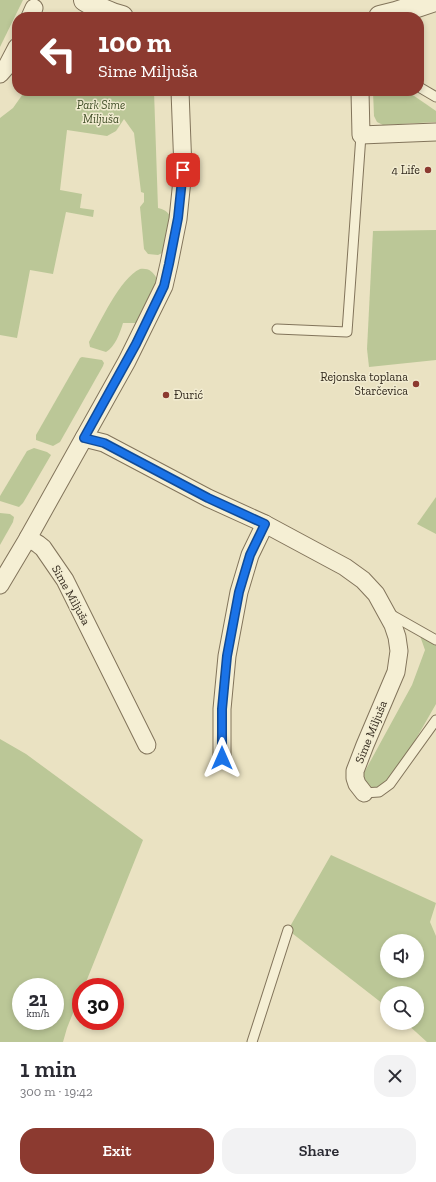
<!DOCTYPE html>
<html lang="en">
<head>
<meta charset="utf-8">
<style>
  :root { --surface:#fff; --page:#f2f2f3; --text:#2b2b33; --muted:#7c7c81; --accent:#8c3a30 }
  body { margin:0; font-family:"Zilla Slab",serif; background:var(--page); color:var(--text); height:100vh; display:flex; flex-direction:column; font-size:15px; white-space:nowrap }
  * { box-sizing:border-box; margin:0 }
  p { font-size:13px; color:var(--muted) }
  .icon { flex:none; width:22px; height:22px; fill:none; stroke:currentColor; stroke-width:2; stroke-linecap:round; stroke-linejoin:round }
  .map { position:relative; height:1042px; overflow:hidden }
  .details { display:flex; flex-direction:column; background:var(--surface); flex:1 }
  .details>* { flex:none }
  .guide { position:absolute; left:12px; top:12px; width:412px; height:84px; border-radius:16px; box-shadow:0 2px 6px #0003; background:#8c3a30; color:#fff; overflow:hidden }
  .tools { position:absolute; left:380px; top:934px; display:grid; gap:8px }
  .tools a { display:grid; place-items:center; width:44px; height:44px; border-radius:50%; background:var(--surface); box-shadow:0 2px 6px #0003; font-size:20px }
  .speed { position:absolute; left:12px; top:978px; display:flex; gap:8px; font-size:20px; font-weight:700; text-align:center }
  .speed>* { display:grid; place-content:center; width:52px; height:52px; border-radius:50%; background:var(--surface); box-shadow:0 2px 6px #0003; line-height:1 }
  .speed small { font-size:10px; font-weight:400 }
  .speed .limit { border:6px solid #d22; background:#fff; color:#111 }
  .pin { position:absolute; display:grid; place-items:center; width:34px; height:34px; color:#fff; margin:-17px; border-radius:8px; box-shadow:0 2px 6px #0006 }
  .me { position:absolute; width:44px; margin:-22px; rotate:0deg; stroke-linejoin:round; filter:drop-shadow(0 0 3px #0008) }
  .turn { display:flex; align-items:center; gap:14px; height:84px; padding:0 20px; font-size:18px }
  .turn .icon { width:52px; height:52px; stroke-width:2.5 }
  .turn b { display:block; font-size:28px; line-height:34px }
  .round { display:grid; place-items:center; flex:none; width:42px; height:42px; border-radius:16px; background:var(--page) }
  .head { display:flex; align-items:center; justify-content:space-between; height:68px; padding:0 20px }
  h1 { font-size:24px; font-weight:600; line-height:30px }
  .button { display:flex; gap:8px; margin-top:auto; padding:8px 20px }
  .button a { flex:1; height:46px; border-radius:16px; background:var(--accent); color:#fff; font-size:16px; font-weight:600; line-height:46px; text-align:center }
  .button a+a { background:var(--page); color:var(--text) }
  .map>svg:first-child { display:block }
  .green { fill:#bbc797; fill-rule:evenodd }
  .lines { fill:none; stroke-linecap:round; stroke-linejoin:round }
  .service-casing { stroke:#82745b; stroke-width:11 }
  .minor-casing { stroke:#82745b; stroke-width:19 }
  .tertiary-casing { stroke:#82745b; stroke-width:24 }
  .service { stroke:#f5efd4; stroke-width:9 }
  .minor { stroke:#f5efd4; stroke-width:17 }
  .tertiary { stroke:#f5efd4; stroke-width:22 }
  .route-casing { stroke:#114b97; stroke-width:10 }
  .route { stroke:#1a73e8; stroke-width:7 }
  .poi-dot { fill:#8c3a30; stroke:#f2ecd1; stroke-width:1.5 }
  .labels { text-anchor:middle; dominant-baseline:central; stroke-width:3; stroke-linejoin:round; paint-order:stroke }
  .park-label { font-size:12px; font-style:italic; fill:#3f4d26; stroke:#f2ecd1 }
  .poi-label { font-size:12px; fill:#332a1e; stroke:#f2ecd1; text-anchor:end }
  .street-label { font-size:12px; fill:#332a1e; stroke:#f2ecd1 }
</style>
</head>
<body>
<div class="map">
<svg width="436" height="1042" viewBox="0 0 436 1042">
  <rect width="100%" height="100%" fill="#eae2c2"/>
  <g class="green">
    <path d="M 0,0 L 23,0 L 0,47 Z"/>
    <path d="M 25,91 L 154,91 L 158,208 C 163,209 167,211 170,216 L 166,249 L 162,253 L 158,255 L 148,254 L 144,249 L 140,207 L 144,202 L 144,193 L 141,192 L 134,133 L 124,119 L 116,131 L 107,136 L 67,130 L 60,190 L 82,194 L 80,208 L 94,210 L 93,217 L 66,212 L 53,274 L 30,270 L 17,338 L 0,335 L 0,118 L 13,108 Z"/>
    <path d="M 373,91 L 407,91 L 436,111 L 436,122 L 383,125 L 377,122 L 374,116 Z"/>
    <path d="M 436,230 L 436,360 L 369,367 L 367,349 L 373,231 Z"/>
    <path d="M 140,269 C 148,268 153,271 157,279 L 156,286 L 136,323 L 123,323 C 120,333 115,347 106,352 L 90,347 L 89,342 C 100,323 120,278 140,269 Z"/>
    <path d="M 82,357 L 102,360 L 104,363 L 103,366 L 60,442 L 53,446 L 36,440 L 36,435 L 80,358 Z"/>
    <path d="M 34,448 L 47,452 L 51,455 L 23,503 L 19,507 L 0,501 L 0,496 L 27,451 Z"/>
    <path d="M 436,497 L 436,534 L 417,524 Z"/>
    <path d="M 0,513 L 10,514 L 14,517 L 13,522 L 0,545 Z"/>
    <path d="M 419,633 L 436,643 L 436,704 L 390,784 L 377,789 L 365,790 L 359,782 L 412,685 L 425,650 Z"/>
    <path d="M 0,739 L 26,754 L 143,840 L 84,987 L 81,987 L 81,993 L 67,1028 L 63,1042 L 0,1042 ZM 21,987 L 55,987 L 55,1021 L 21,1021 Z"/>
    <path d="M 331,855 L 436,903 L 430,922 L 436,936 L 436,1042 L 427,1042 L 406,1023 L 417,1023 L 417,993 L 387,993 L 387,1007 L 288,930 ZM 387,941 L 417,941 L 417,971 L 387,971 Z"/>
  </g>
  <g class="lines">
    <defs>
      <g id="service">
        <path d="M 419,87 L 436,97"/>
        <path d="M 277,329 L 347,332 L 361,135"/>
        <path d="M 390,614 L 436,640"/>
        <path d="M 364,793 L 379,792 L 390,784 L 436,720"/>
        <path d="M 252,1042 L 288,930"/>
      </g>
      <g id="minor">
        <path d="M 30,17 L 34,8"/>
        <path d="M 0,74 L 7,66 L 17,47"/>
        <path d="M 360,91 L 361,135 L 436,132"/>
        <path d="M 84,438 L 104,443 L 208,498 L 265,524 L 345,567 L 363,580 L 376,594 L 393,625 L 397,637 L 399,651 L 396,672 L 365,745 L 355,771 L 355,778 L 357,784 L 364,793"/>
        <path d="M 28,538 L 38,544 L 43,548 L 65,580 L 147,745"/>
        <path d="M 0,585 L 28,538 L 127,361 L 164,286 L 169,264 L 178,219 L 183,170 L 180,91"/>
        <path d="M 222,758 L 222,709 L 227,656 L 239,592 L 250,555 L 265,524"/>
      </g>
      <g id="tertiary">
        <path d="M 85,0 C 96,7 109,14 122,17"/>
        <path d="M 380,17 L 396,13 L 435,0"/>
      </g>
    </defs>
    <use href="#service" class="service-casing"/>
    <use href="#minor" class="minor-casing"/>
    <use href="#tertiary" class="tertiary-casing"/>
    <use href="#service" class="service"/>
    <use href="#minor" class="minor"/>
    <use href="#tertiary" class="tertiary"/>
  </g>
  <g class="lines">
    <defs>
      <path id="route" d="M 183,170 L 178,218 L 169,264 L 164,286 L 136,344 L 84,438 L 104,443 L 208,498 L 265,524 L 250,555 L 239,592 L 227,656 L 222,709 L 222,758"/>
    </defs>
    <use href="#route" class="route-casing"/>
    <use href="#route" class="route"/>
  </g>
  <g class="poi-dot">
    <circle cx="428" cy="170" r="4"/>
    <circle cx="416" cy="384" r="4"/>
    <circle cx="166" cy="395" r="4"/>
  </g>
  <g class="labels">
    <g class="park-label">
      <text x="101" y="105">Park Sime<tspan x="101" dy="14">Miljuša</tspan></text>
    </g>
    <g class="poi-label">
      <text x="420" y="170">4 Life</text>
      <text x="408" y="377">Rejonska toplana<tspan x="408" dy="14">Starčevica</tspan></text>
      <text x="174" y="395" text-anchor="start">Đurić</text>
    </g>
    <g class="street-label">
      <text transform="translate(71 595) rotate(61)">Sime Miljuša</text>
      <text transform="translate(371 732) rotate(-68)">Sime Miljuša</text>
    </g>
  </g>
</svg>
<div class="tools">
<a><svg class="icon" aria-label="sound" viewBox="0 0 24 24"><path d="M4 9h4l5-4v14l-5-4H4zM17 9q2 3 0 6"/></svg></a>
<a><svg class="icon" aria-label="search" viewBox="0 0 24 24"><circle cx="10" cy="10" r="6"/><path d="M15 15l6 6"/></svg></a>
</div>
<div class="speed"><div>21<small>km/h</small></div><div class="limit">30</div></div>
<div class="pin" style="left:183px;top:170px;background:#d93025"><svg class="icon" aria-label="arrive" viewBox="0 0 24 24"><path d="M6 21V4h12l-3 4 3 4H6"/></svg></div>
<svg class="me" style="left:222px;top:758px" viewBox="-20 -20 40 40"><path d="M0-17L14 15 0 8-14 15z" fill="#1a73e8" stroke="#fff" stroke-width="4"/></svg>
<div class="guide">
<div class="turn"><svg class="icon" aria-label="left" viewBox="0 0 24 24"><path d="M17 20v-9H6M10 6l-5 5 5 5"/></svg><div><b>100 m</b>Sime Miljuša</div></div>
</div>
</div>
<section class="details">
<div class="head"><div><h1>1 min</h1><p>300 m · 19:42</p></div><a class="round"><svg class="icon" aria-label="close" viewBox="0 0 24 24"><path d="M6 6l12 12M18 6L6 18"/></svg></a></div>
<div class="button"><a>Exit</a><a>Share</a></div>
</section>
</body>
</html>
